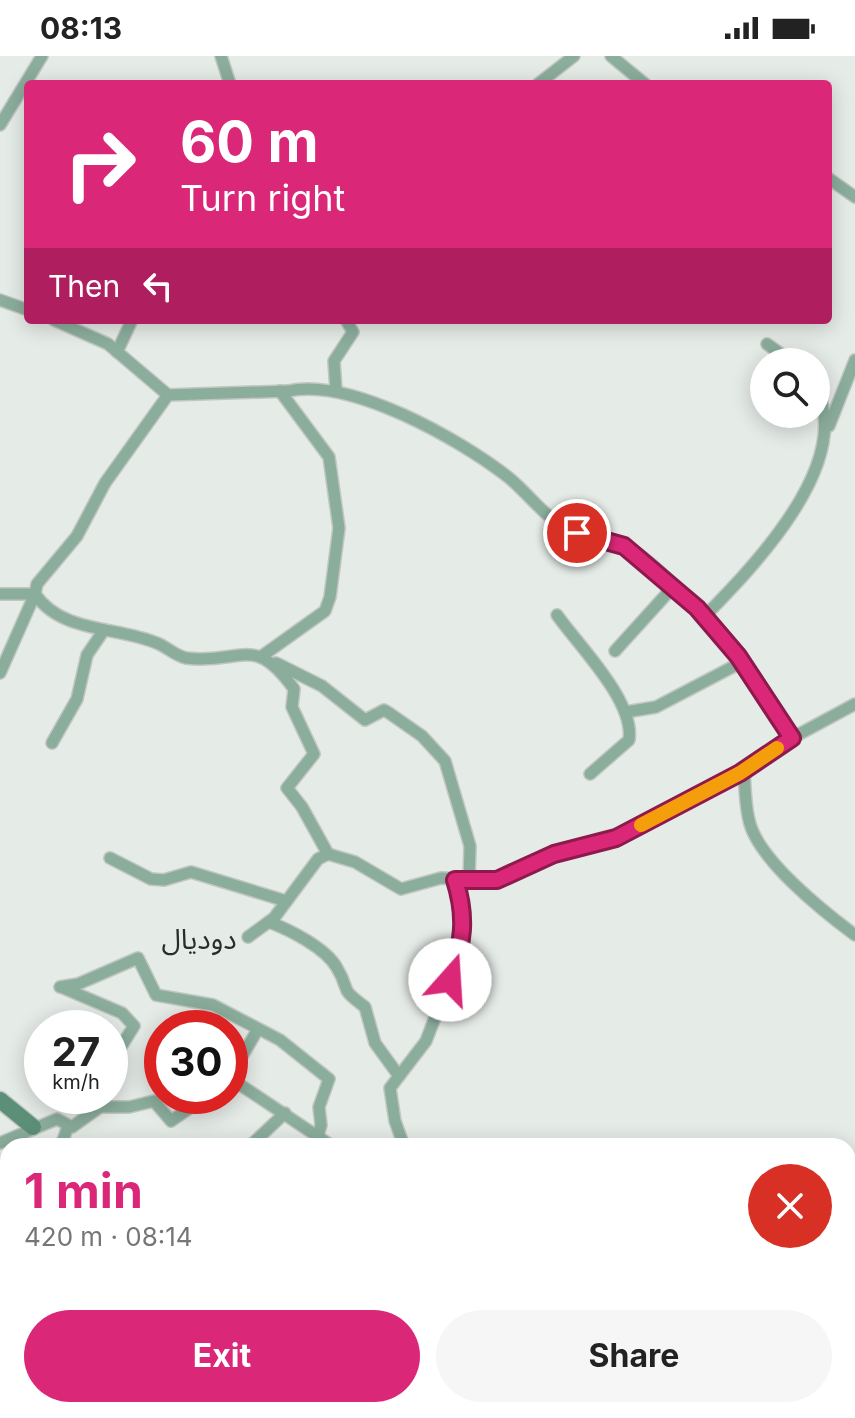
<!DOCTYPE html>
<html lang="en">
<head>
<meta charset="utf-8">
<style>
  :root { --surface:#fff; --page:#f6f6f6; --text:#222; --muted:#767676; --accent:#db2777 }
  body { margin:0; font-family:Inter,"Noto Sans Arabic",sans-serif; background:var(--page); color:var(--text); height:100vh; display:flex; flex-direction:column; font-size:30px; white-space:nowrap }
  * { box-sizing:border-box; margin:0 }
  p { font-size:26px; color:var(--muted) }
  .icon { flex:none; width:44px; height:44px; fill:none; stroke:currentColor; stroke-width:2; stroke-linecap:round; stroke-linejoin:round }
  .map { position:relative; flex:1; overflow:hidden }
  .panel { position:absolute; left:0px; top:1082px; width:856px; height:280px; display:flex; flex-direction:column; background:var(--surface); border-radius:24px 24px 0 0; box-shadow:0 4px 20px #0003 }
  .panel>* { flex:none }
  .hud { position:absolute; left:24px; top:24px; width:808px; height:244px; border-radius:8px; box-shadow:0 4px 20px #0003; background:#db2777; color:#fff; overflow:hidden }
  .fabs { position:absolute; left:750px; top:292px; display:grid; gap:16px }
  .fabs a { display:grid; place-items:center; width:80px; height:80px; border-radius:50%; background:var(--surface); box-shadow:0 4px 20px #0003; font-size:40px }
  .speed { position:absolute; left:24px; top:954px; display:flex; gap:16px; font-size:40px; font-weight:700; text-align:center }
  .speed>* { display:grid; place-content:center; width:104px; height:104px; border-radius:50%; background:var(--surface); box-shadow:0 4px 20px #0003; line-height:1 }
  .speed small { font-size:20px; font-weight:400 }
  .speed .limit { border:12px solid #d22; background:#fff; color:#111 }
  .pin { position:absolute; display:grid; place-items:center; width:68px; height:68px; color:#fff; margin:-34px; border:4px solid #fff; border-radius:50%; box-shadow:0 2px 8px #0007 }
  .me { position:absolute; width:88px; margin:-44px; rotate:19deg; stroke-linejoin:round; filter:drop-shadow(0 0 6px #0008) }
  .turn { display:flex; align-items:center; gap:28px; height:168px; padding:0 24px; font-size:36px }
  .turn .icon { width:104px; height:104px; stroke-width:2.5 }
  .turn b { display:block; font-size:56px; line-height:68px }
  .then { display:flex; align-items:center; height:76px; padding:0 24px; background:#0003; gap:16px; font-size:30px }
  .round { display:grid; place-items:center; flex:none; width:84px; height:84px; border-radius:42px; background:var(--page) }
  .head { display:flex; align-items:center; justify-content:space-between; height:136px; padding:0 24px }
  h1 { font-size:48px; font-weight:700; line-height:60px; color:var(--accent) }
  .primary-button { display:flex; gap:16px; margin-top:auto; padding:16px 24px }
  .primary-button a { flex:1; height:92px; border-radius:48px; background:var(--accent); color:#fff; font-size:32px; font-weight:700; line-height:92px; text-align:center }
  .primary-button a+a { background:var(--page); color:var(--text) }
  .status { display:flex; justify-content:space-between; align-items:center; height:56px; padding:0 40px; background:var(--surface); direction:ltr }
  .status svg { height:22px; fill:currentColor }
  .map>svg:first-child { display:block }
  .lines { fill:none; stroke-linecap:round; stroke-linejoin:round }
  .street-casing { stroke:#c1c6c3; stroke-width:14 }
  .secondary-casing { stroke:#c1c6c3; stroke-width:19 }
  .street { stroke:#8bad9c; stroke-width:11 }
  .secondary { stroke:#5c8f78; stroke-width:16 }
  .route-casing { stroke:#8e194d; stroke-width:20 }
  .route { stroke:#db2777; stroke-width:14 }
  .slow { stroke:#f59e0b; stroke-width:14 }
  .labels { text-anchor:middle; dominant-baseline:central; stroke-width:8; stroke-linejoin:round; paint-order:stroke }
  .quarter-label { font-size:28px; fill:#282d2a; stroke:#e5ebe7 }
</style>
</head>
<body>
<div class="status"><b>08:13</b><svg viewBox="0 0 49 12"><path d="M0 12V9h3v3zM5 12V6h3v6zM10 12V3h3v9zM15 12V0h3v12zM26 1h20v11H26zM47 4h2v5h-2z"/></svg></div>
<div class="map">
<svg width="855" height="1362" viewBox="0 0 855 1362">
  <rect width="100%" height="100%" fill="#e5ebe7"/>
  <g class="lines">
    <defs>
      <g id="street">
        <path d="M 221,0 L 230,28"/>
        <path d="M 611,0 L 645,28"/>
        <path d="M 538,28 L 574,0"/>
        <path d="M 0,69 L 42,0"/>
        <path d="M 828,122 L 855,141"/>
        <path d="M 0,244 L 28,254"/>
        <path d="M 54,264 L 108,288 L 168,339 L 105,427 L 77,480 L 37,528 L 35,538 C 62,578 119,570 159,588 C 168,592 176,600 186,602 C 242,609 253,576 294,633 L 292,651 L 314,698 L 287,732 L 302,751 L 328,798"/>
        <path d="M 767,288 L 792,306"/>
        <path d="M 117,296 L 132,264"/>
        <path d="M 336,334 L 334,305 L 353,276 L 346,264"/>
        <path d="M 168,339 L 288,335 C 350,321 459,383 508,421 C 527,436 542,458 562,470 C 582,482 606,481 626,491 C 651,503 674,531 695,550 C 734,587 762,637 792,682"/>
        <path d="M 829,370 L 855,304"/>
        <path d="M 0,538 L 35,538 L 0,617"/>
        <path d="M 557,559 C 578,589 635,645 629,684 L 590,718"/>
        <path d="M 704,561 C 753,511 855,407 816,332"/>
        <path d="M 615,595 L 673,531"/>
        <path d="M 262,600 L 325,555 L 330,541 L 339,472 L 329,401 L 280,335"/>
        <path d="M 276,607 L 322,630 L 365,664 L 384,654 L 389,657 L 422,680 L 445,705 L 470,790 L 469,826"/>
        <path d="M 626,656 L 656,651 L 742,606"/>
        <path d="M 52,687 L 77,643 L 87,599 L 104,574"/>
        <path d="M 744,713 C 745,730 745,748 749,764 C 757,803 824,856 855,879"/>
        <path d="M 110,802 L 151,823 L 164,824 L 191,816 L 286,845"/>
        <path d="M 269,866 C 290,874 326,892 337,912 C 352,937 337,930 365,951 L 375,987 L 399,1020"/>
        <path d="M 248,881 L 274,862 L 318,803 L 328,798 L 355,806 L 401,833 L 441,822 L 497,824 L 554,798 L 616,782 L 740,717 L 792,682 L 855,648"/>
        <path d="M 60,931 L 78,928 L 138,902 L 156,939 L 213,949 L 280,984 L 329,1023 L 319,1051 L 321,1069 L 318,1080"/>
        <path d="M 61,931 L 122,957 L 134,970 L 117,997 L 110,1023"/>
        <path d="M 230,1021 L 258,973"/>
        <path d="M 230,1022 L 332,1090"/>
        <path d="M 100,1051 L 129,1051 L 154,1045 L 171,1065 L 207,1040"/>
        <path d="M 0,1087 L 57,1063 L 72,1071 L 100,1051 L 106,1040"/>
        <path d="M 61,1090 L 68,1070"/>
        <path d="M 250,1090 L 285,1057"/>
        <path d="M 404,1090 L 395,1065 L 390,1032 L 426,985 L 462,891 L 465,867 L 455,824"/>
        <path d="M 848,1183 L 855,1175"/>
        <path d="M 0,1326 L 8,1334"/>
        <path d="M 223,1354 L 229,1362"/>
        <path d="M 476,1362 L 478,1354"/>
        <path d="M 697,1362 L 706,1354"/>
      </g>
      <g id="secondary">
        <path d="M 0,1044 L 33,1071"/>
        <path d="M 329,1354 L 333,1362"/>
      </g>
    </defs>
    <use href="#street" class="street-casing"/>
    <use href="#secondary" class="secondary-casing"/>
    <use href="#street" class="street"/>
    <use href="#secondary" class="secondary"/>
  </g>
  <g class="lines">
    <defs>
      <path id="route" d="M 450,924 C 463,888 467,862 455,824 L 497,824 L 554,798 L 616,782 L 740,717 L 792,682 L 738,600 L 697,552 L 624,490 L 577,477"/>
    </defs>
    <use href="#route" class="route-casing"/>
    <use href="#route" class="route"/>
    <path class="slow" d="M 641,769 L 740,717 L 777,692"/>
  </g>
  <g class="labels">
    <g class="quarter-label">
      <text x="199" y="883">دودیال</text>
    </g>
  </g>
</svg>
<div class="fabs">
<a><svg class="icon" aria-label="search" viewBox="0 0 24 24"><circle cx="10" cy="10" r="6"/><path d="M15 15l6 6"/></svg></a>
</div>
<div class="speed"><div>27<small>km/h</small></div><div class="limit">30</div></div>
<div class="pin" style="left:577px;top:477px;background:#d93025"><svg class="icon" aria-label="arrive" viewBox="0 0 24 24"><path d="M6 21V4h12l-3 4 3 4H6"/></svg></div>
<svg class="me" style="left:450px;top:924px" viewBox="-20 -20 40 40"><circle r="19" fill="#fff"/><path d="M0-13L10 11 0 6-10 11z" fill="#db2777"/></svg>
<div class="hud">
<div class="turn"><svg class="icon" aria-label="right" viewBox="0 0 24 24"><path d="M7 20v-9h11M14 6l5 5-5 5"/></svg><div><b>60 m</b>Turn right</div></div>
<div class="then">Then<svg class="icon" aria-label="left" viewBox="0 0 24 24"><path d="M17 20v-9H6M10 6l-5 5 5 5"/></svg></div>
</div>
<section class="panel">
<div class="head"><div><h1>1 min</h1><p>420 m · 08:14</p></div><a class="round" style="background:#d93025;color:#fff"><svg class="icon" aria-label="close" viewBox="0 0 24 24"><path d="M6 6l12 12M18 6L6 18"/></svg></a></div>
<div class="primary-button"><a>Exit</a><a>Share</a></div>
</section>
</div>
</body>
</html>
